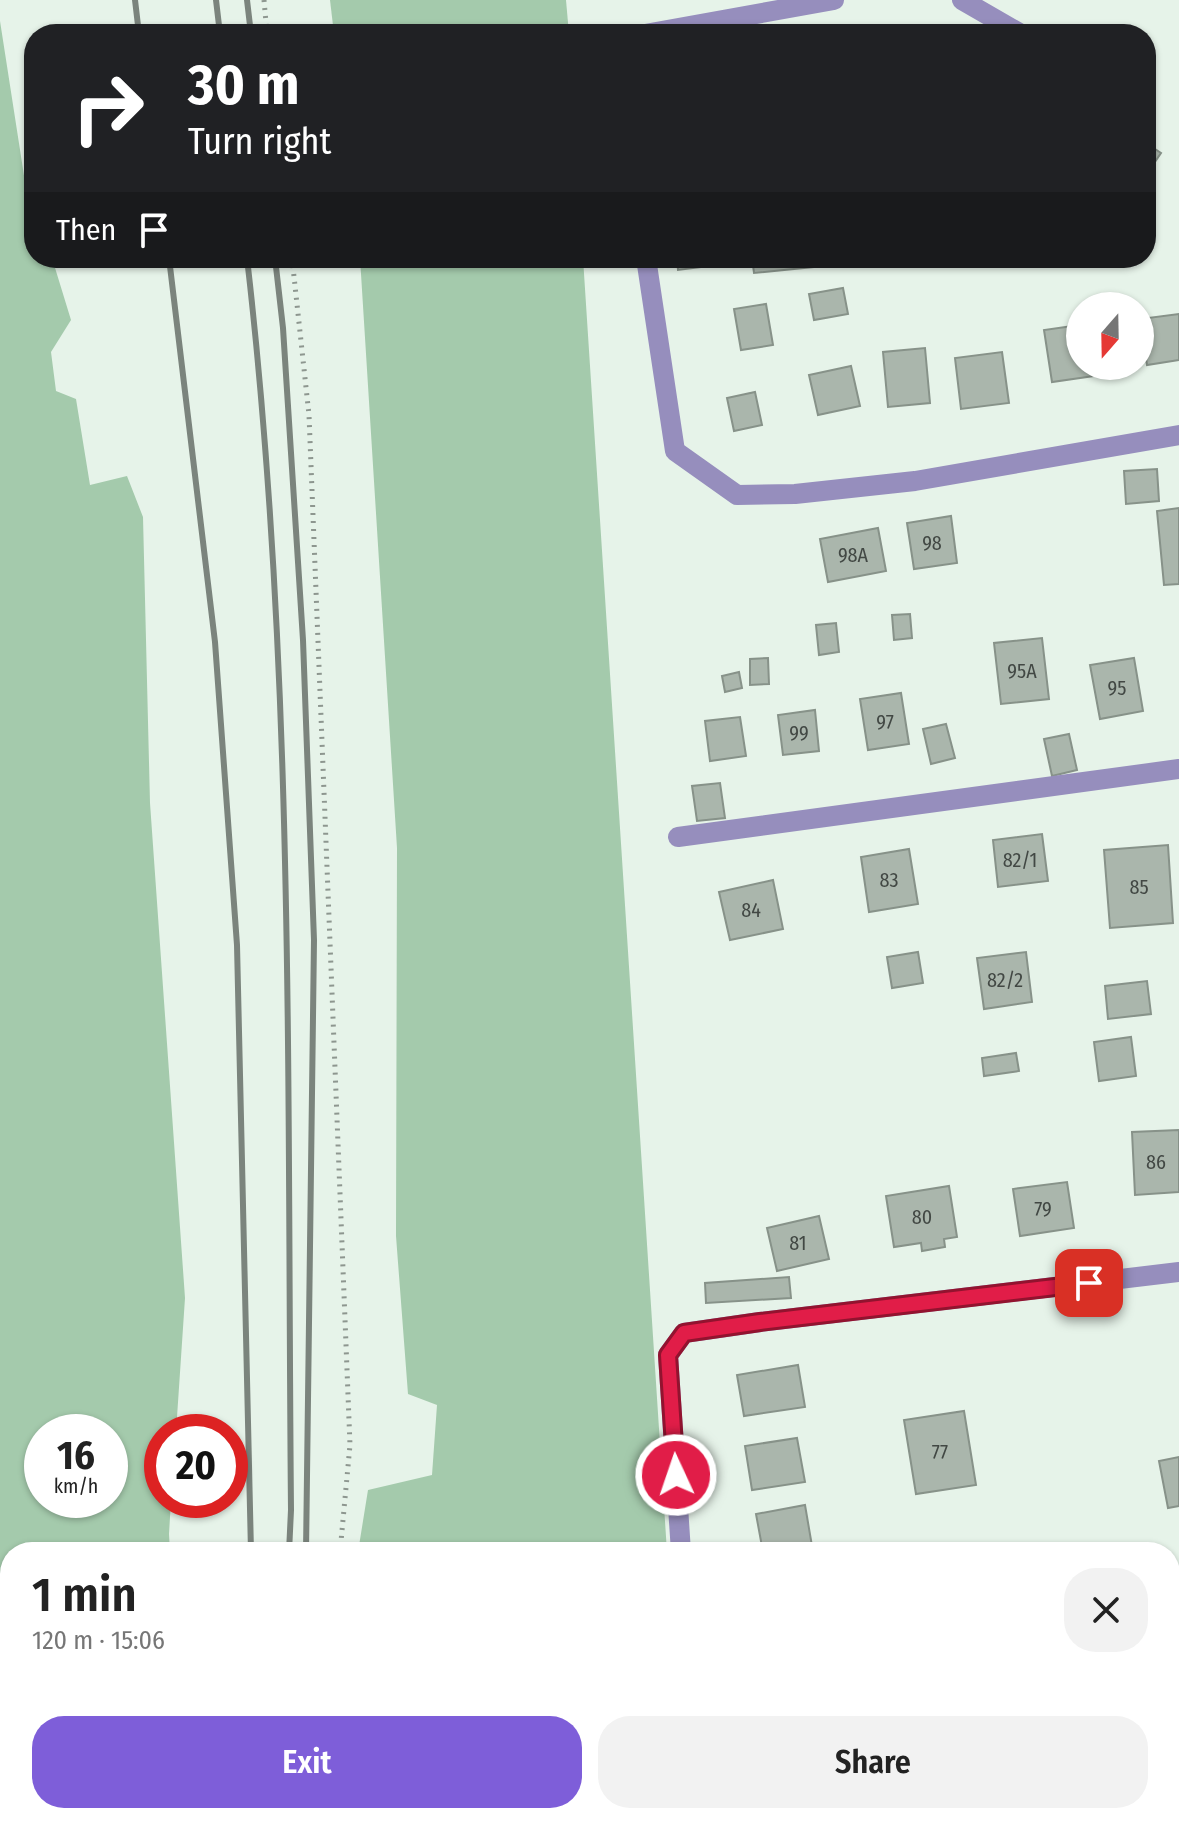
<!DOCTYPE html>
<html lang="en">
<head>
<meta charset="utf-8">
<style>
  :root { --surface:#fff; --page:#f2f2f2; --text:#222; --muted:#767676; --accent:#7e5ed9 }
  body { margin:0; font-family:"Fira Sans Condensed",sans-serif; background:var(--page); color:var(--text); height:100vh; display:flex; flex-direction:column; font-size:30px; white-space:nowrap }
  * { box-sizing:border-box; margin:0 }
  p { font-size:26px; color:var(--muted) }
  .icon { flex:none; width:44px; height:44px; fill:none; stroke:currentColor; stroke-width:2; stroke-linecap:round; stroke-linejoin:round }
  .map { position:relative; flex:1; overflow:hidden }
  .side { position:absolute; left:0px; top:1542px; width:1180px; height:282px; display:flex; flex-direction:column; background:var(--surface); border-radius:32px 32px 0 0; box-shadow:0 2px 6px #0004 }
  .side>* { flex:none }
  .top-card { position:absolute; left:24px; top:24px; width:1132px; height:244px; border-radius:32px; box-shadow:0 2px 6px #0004; background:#202124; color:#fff; overflow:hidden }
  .needle { width:52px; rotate:200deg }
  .controls { position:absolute; left:1066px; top:292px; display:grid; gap:16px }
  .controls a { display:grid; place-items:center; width:88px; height:88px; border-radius:50%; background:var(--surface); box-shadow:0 2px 6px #0004; font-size:40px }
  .speed { position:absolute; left:24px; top:1414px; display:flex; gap:16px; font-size:40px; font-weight:700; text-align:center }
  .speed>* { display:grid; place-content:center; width:104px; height:104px; border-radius:50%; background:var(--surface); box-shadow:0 2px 6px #0004; line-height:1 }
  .speed small { font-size:20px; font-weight:400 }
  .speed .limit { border:12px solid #d22; background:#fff; color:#111 }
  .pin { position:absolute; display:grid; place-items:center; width:68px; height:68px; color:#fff; margin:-34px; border-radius:16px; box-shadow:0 4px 12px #0006 }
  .me { position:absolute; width:88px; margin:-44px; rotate:357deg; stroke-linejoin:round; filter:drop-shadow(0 0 6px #0008) }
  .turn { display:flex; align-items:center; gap:28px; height:168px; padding:0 32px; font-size:36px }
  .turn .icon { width:104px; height:104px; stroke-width:2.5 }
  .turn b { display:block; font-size:56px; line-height:68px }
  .then { display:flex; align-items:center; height:76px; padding:0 32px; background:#0003; gap:16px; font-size:30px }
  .round { display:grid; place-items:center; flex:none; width:84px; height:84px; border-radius:32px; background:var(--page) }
  .head { display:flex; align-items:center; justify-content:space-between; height:136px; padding:0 32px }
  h1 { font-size:48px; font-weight:600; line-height:60px }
  .action { display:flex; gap:16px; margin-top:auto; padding:16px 32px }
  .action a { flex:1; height:92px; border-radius:32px; background:var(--accent); color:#fff; font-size:32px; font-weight:600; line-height:92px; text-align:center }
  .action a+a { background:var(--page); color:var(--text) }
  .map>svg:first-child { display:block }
  .green { fill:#a4caac; fill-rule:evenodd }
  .building { fill:#aab6ac; stroke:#879289; stroke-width:2 }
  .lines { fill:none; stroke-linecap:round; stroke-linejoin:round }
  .path { stroke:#8d968f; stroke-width:5; stroke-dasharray:2 6; stroke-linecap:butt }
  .minor { stroke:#968ebd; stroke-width:20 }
  .rail { stroke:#7b847d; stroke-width:6 }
  .route-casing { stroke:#92132f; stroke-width:20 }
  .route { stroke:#e11d48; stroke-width:14 }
  .labels { text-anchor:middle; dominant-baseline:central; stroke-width:8; stroke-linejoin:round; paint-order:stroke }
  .number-label { font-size:20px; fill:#424844 }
</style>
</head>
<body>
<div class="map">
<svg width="1179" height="1823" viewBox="0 0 1179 1823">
  <rect width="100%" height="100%" fill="#e6f3e9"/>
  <g class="green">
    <path d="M 330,0 L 566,0 L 569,34 L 334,34 Z"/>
    <path d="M 0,21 L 34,240 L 34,258 L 52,258 L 71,320 L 51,352 L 56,391 L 76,399 L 90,485 L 127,476 L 143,517 L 150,803 L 185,1298 L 176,1432 L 162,1432 L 162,1500 L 171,1500 L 169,1534 L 170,1552 L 10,1552 L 10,1814 L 166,1814 L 164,1823 L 0,1823 ZM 42,1432 L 110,1432 L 110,1500 L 42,1500 Z"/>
    <path d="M 360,258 L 583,258 L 667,1552 L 358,1552 L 368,1490 L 432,1475 L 437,1405 L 408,1394 L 396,1236 L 397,848 Z"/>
  </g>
  <g class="building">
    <path d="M 1146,143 L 1161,153 L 1146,175 Z"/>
    <path d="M 677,258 L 709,258 L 710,266 L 678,270 Z"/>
    <path d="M 752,258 L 812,258 L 813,267 L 754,273 Z"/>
    <path d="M 843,288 L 848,314 L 814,320 L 809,294 Z"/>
    <path d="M 766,304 L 773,345 L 741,350 L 734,309 Z"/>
    <path d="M 1179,314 L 1179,360 L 1147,365 L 1140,319 Z"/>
    <path d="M 1080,325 L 1080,366 L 1128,366 L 1129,371 L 1052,382 L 1044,330 Z"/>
    <path d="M 925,348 L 930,403 L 888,407 L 883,352 Z"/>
    <path d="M 1002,352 L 1009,403 L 961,409 L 955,358 Z"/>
    <path d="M 851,366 L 860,406 L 818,415 L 809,375 Z"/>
    <path d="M 755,392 L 762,425 L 734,431 L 727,398 Z"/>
    <path d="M 1157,469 L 1159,501 L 1126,504 L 1124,471 Z"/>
    <path d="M 1179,508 L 1179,584 L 1164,585 L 1157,511 Z"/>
    <path d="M 951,516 L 957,563 L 914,569 L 907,523 Z"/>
    <path d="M 878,528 L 886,571 L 828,582 L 820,539 Z"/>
    <path d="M 910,614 L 912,638 L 894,640 L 892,615 Z"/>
    <path d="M 836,623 L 839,652 L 819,655 L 816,625 Z"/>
    <path d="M 1042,638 L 1049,699 L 1001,704 L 994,643 Z"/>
    <path d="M 768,658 L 769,684 L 750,685 L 750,659 Z"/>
    <path d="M 1134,658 L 1143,711 L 1100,719 L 1090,665 Z"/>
    <path d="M 739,672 L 742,688 L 725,692 L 722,676 Z"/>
    <path d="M 901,693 L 909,744 L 868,750 L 860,699 Z"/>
    <path d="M 815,710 L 819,751 L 783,755 L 778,715 Z"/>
    <path d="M 740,717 L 746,756 L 710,761 L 705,721 Z"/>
    <path d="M 946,724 L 955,758 L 931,764 L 923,729 Z"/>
    <path d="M 1069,734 L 1077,770 L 1052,776 L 1044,739 Z"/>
    <path d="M 720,783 L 725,818 L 697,821 L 692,786 Z"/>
    <path d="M 1042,834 L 1048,881 L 998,887 L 993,840 Z"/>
    <path d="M 1168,845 L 1173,923 L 1110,928 L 1104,850 Z"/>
    <path d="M 909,849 L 918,904 L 869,912 L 861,857 Z"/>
    <path d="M 773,880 L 783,929 L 730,940 L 719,892 Z"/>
    <path d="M 918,952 L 923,983 L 892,988 L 887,957 Z"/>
    <path d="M 1026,952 L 1032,1002 L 984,1009 L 977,958 Z"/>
    <path d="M 1147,981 L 1151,1014 L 1108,1019 L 1105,986 Z"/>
    <path d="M 1131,1037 L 1136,1076 L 1099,1081 L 1094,1042 Z"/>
    <path d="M 1016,1053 L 1019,1071 L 984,1076 L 982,1058 Z"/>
    <path d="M 1179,1130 L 1179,1192 L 1135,1195 L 1132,1132 Z"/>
    <path d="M 1067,1182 L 1074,1228 L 1020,1236 L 1013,1189 Z"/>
    <path d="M 949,1186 L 957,1237 L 944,1239 L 945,1247 L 922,1251 L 921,1243 L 894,1247 L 886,1196 Z"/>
    <path d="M 819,1216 L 829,1259 L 777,1271 L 767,1228 Z"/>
    <path d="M 789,1277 L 791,1298 L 706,1303 L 705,1283 Z"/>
    <path d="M 798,1365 L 805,1407 L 744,1416 L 737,1375 Z"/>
    <path d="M 964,1411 L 976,1485 L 916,1494 L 904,1420 Z"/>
    <path d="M 797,1438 L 805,1482 L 752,1490 L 745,1446 Z"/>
    <path d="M 1179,1457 L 1179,1506 L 1168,1508 L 1159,1461 Z"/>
    <path d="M 805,1505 L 812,1546 L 779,1552 L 763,1552 L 756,1514 Z"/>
    <path d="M 762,1814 L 801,1814 L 795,1823 L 775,1823 Z"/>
    <path d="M 866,1814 L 915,1814 L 909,1823 L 879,1823 Z"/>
    <path d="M 1042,1814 L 1076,1814 L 1070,1823 L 1049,1823 L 1040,1817 Z"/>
  </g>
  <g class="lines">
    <g class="path">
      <path d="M 264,0 L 267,34"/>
      <path d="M 292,258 L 309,415 L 350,1445 L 340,1552"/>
      <path d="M 314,1823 L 315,1814"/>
    </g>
    <g class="minor">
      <path d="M 962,0 L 1021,34"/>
      <path d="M 645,34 L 834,0"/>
      <path d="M 646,258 L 675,451 L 737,495 L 795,494 L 915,481 L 1179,435"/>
      <path d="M 678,837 L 1179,769"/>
      <path d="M 681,1552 L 668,1355 L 684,1333 L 760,1322 L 1179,1272"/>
      <path d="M 707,1814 L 727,1823"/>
    </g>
    <g class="rail">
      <path d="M 135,0 L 139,34"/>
      <path d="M 216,0 L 220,34"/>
      <path d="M 247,0 L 251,34"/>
      <path d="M 169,258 L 215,642 L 237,945 L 251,1552"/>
      <path d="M 247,258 C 295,673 287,1092 291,1510 L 289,1552"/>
      <path d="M 275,258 L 283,328 L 303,640 L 314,940 L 306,1552"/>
      <path d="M 238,1823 L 238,1814"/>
      <path d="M 274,1823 L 275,1814"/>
      <path d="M 293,1823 L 294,1814"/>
    </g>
  </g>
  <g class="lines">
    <defs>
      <path id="route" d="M 676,1475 L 668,1355 L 684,1333 L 760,1322 L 1089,1283"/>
    </defs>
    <use href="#route" class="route-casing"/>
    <use href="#route" class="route"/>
  </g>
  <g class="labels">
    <g class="number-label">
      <text x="932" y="543">98</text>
      <text x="853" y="555">98А</text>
      <text x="1022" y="671">95А</text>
      <text x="1117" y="688">95</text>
      <text x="885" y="722">97</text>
      <text x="799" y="733">99</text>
      <text x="1020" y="860">82/1</text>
      <text x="889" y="880">83</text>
      <text x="1139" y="887">85</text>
      <text x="751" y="910">84</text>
      <text x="1005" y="980">82/2</text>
      <text x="1156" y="1162">86</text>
      <text x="1043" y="1209">79</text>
      <text x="922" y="1217">80</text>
      <text x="798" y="1243">81</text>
      <text x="940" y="1452">77</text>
    </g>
  </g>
</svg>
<div class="controls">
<a><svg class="needle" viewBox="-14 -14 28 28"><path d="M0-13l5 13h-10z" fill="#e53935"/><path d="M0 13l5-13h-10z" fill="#767676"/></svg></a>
</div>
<div class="speed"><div>16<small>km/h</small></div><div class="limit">20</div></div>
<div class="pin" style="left:1089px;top:1283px;background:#d93025"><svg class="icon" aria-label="arrive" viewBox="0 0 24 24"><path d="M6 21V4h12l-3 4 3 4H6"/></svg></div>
<svg class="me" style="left:676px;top:1475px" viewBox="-20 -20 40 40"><circle r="17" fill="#e11d48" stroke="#fff" stroke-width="3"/><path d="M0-11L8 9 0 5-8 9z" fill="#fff"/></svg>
<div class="top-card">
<div class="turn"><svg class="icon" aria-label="right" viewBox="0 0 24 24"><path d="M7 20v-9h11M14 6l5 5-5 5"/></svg><div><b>30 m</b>Turn right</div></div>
<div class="then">Then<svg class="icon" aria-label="arrive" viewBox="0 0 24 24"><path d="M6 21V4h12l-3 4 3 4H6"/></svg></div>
</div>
<section class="side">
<div class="head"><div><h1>1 min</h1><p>120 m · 15:06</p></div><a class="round"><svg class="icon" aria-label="close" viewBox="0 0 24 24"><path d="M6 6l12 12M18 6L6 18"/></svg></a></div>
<div class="action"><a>Exit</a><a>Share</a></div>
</section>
</div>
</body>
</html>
